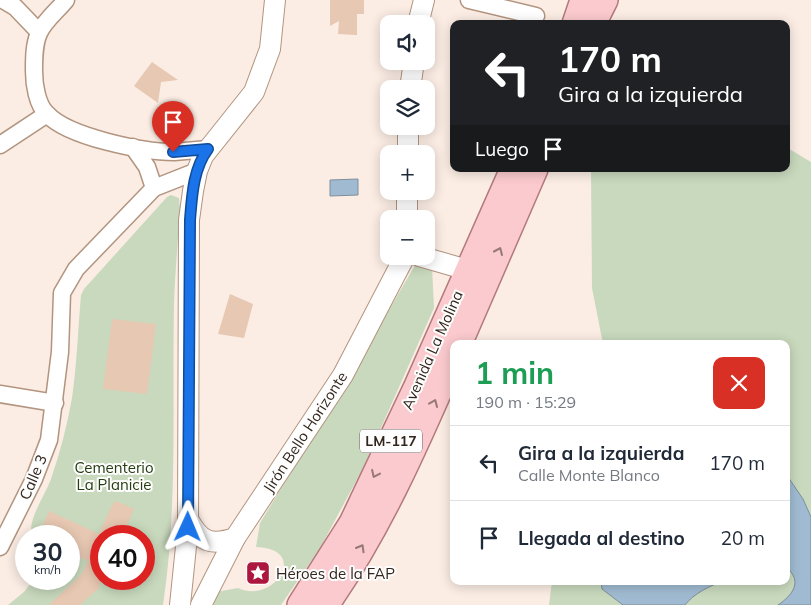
<!DOCTYPE html>
<html lang="es">
<head>
<meta charset="utf-8">
<style>
  :root { --surface:#fff; --page:#f2f2f3; --text:#1f2937; --muted:#747a83; --line:#e0e1e3 }
  body { margin:0; font-family:Mulish,sans-serif; background:var(--page); color:var(--text); height:100vh; display:flex; flex-direction:column; font-size:19px; white-space:nowrap }
  * { box-sizing:border-box; margin:0 }
  p { font-size:16px; color:var(--muted) }
  .icon { flex:none; width:28px; height:28px; fill:none; stroke:currentColor; stroke-width:2; stroke-linecap:round; stroke-linejoin:round }
  .map { position:relative; flex:1; overflow:hidden }
  .sheet { position:absolute; left:450px; top:340px; width:340px; height:245px; display:flex; flex-direction:column; background:var(--surface); border-radius:10px; box-shadow:0 2px 12px #0003 }
  .sheet>* { flex:none }
  .banner { position:absolute; left:450px; top:20px; width:340px; height:152px; border-radius:10px; box-shadow:0 2px 12px #0003; background:#202124; color:#fff; overflow:hidden }
  .tools { position:absolute; left:380px; top:15px; display:grid; gap:10px }
  .tools a { display:grid; place-items:center; width:55px; height:55px; border-radius:10px; background:var(--surface); box-shadow:0 2px 12px #0003; font-size:25px }
  .speed { position:absolute; left:15px; top:525px; display:flex; gap:10px; font-size:25px; font-weight:700; text-align:center }
  .speed>* { display:grid; place-content:center; width:65px; height:65px; border-radius:50%; background:var(--surface); box-shadow:0 2px 12px #0003; line-height:1 }
  .speed small { font-size:12px; font-weight:400 }
  .speed .limit { border:8px solid #d22; background:#fff; color:#111 }
  .pin { position:absolute; display:grid; place-items:center; width:42px; height:42px; color:#fff; margin:-51px -21px; border-radius:50% 50% 50% 0; rotate:-45deg; box-shadow:0 0 5px #0007 }
  .pin .icon { rotate:45deg }
  .me { position:absolute; width:55px; margin:-28px; rotate:1deg; stroke-linejoin:round; filter:drop-shadow(0 0 4px #0008) }
  .turn { display:flex; align-items:center; gap:18px; height:105px; padding:0 25px; font-size:22px }
  .turn .icon { width:65px; height:65px; stroke-width:2.5 }
  .turn b { display:block; font-size:35px; line-height:42px }
  .then { display:flex; align-items:center; height:48px; padding:0 25px; background:#0003; gap:10px; font-size:19px }
  .round { display:grid; place-items:center; flex:none; width:52px; height:52px; border-radius:10px; background:var(--page) }
  .summary { display:flex; align-items:center; justify-content:space-between; height:85px; padding:0 25px }
  h1 { font-size:30px; font-weight:700; line-height:38px; color:#1e9e55 }
  ul { padding:0; list-style:none }
  li { display:flex; align-items:center; gap:15px; height:75px; padding:0 25px; border-top:1px solid var(--line) }
  li div { flex:1 }
  li b { display:block; font-size:19px }
  li em { font-style:normal }
  .map>svg:first-child { display:block }
  .green { fill:#c8d9bd; fill-rule:evenodd }
  .water { fill:#a0bbd1; stroke:#7f8e9b }
  .building { fill:#e7c8b2 }
  .lines { fill:none; stroke-linecap:round; stroke-linejoin:round }
  .minor-casing { stroke:#b2947f; stroke-width:19 }
  .tertiary-casing { stroke:#b2947f; stroke-width:22 }
  .primary-casing { stroke:#b3797a; stroke-width:28 }
  .minor { stroke:#fff; stroke-width:16 }
  .tertiary { stroke:#fff; stroke-width:20 }
  .primary { stroke:#fbcace; stroke-width:25 }
  .oneway { stroke:#967875 }
  .route-casing { stroke:#114b97; stroke-width:12 }
  .route { stroke:#1a73e8; stroke-width:9 }
  .labels { text-anchor:middle; dominant-baseline:central; stroke-width:4; stroke-linejoin:round; paint-order:stroke }
  .shield { fill:#fdfdfd; stroke:#6e6660; stroke-width:1 }
  .shield-label { font-size:14px; font-weight:bold; fill:#31251c }
  .street-label { font-size:15px; fill:#31251c; stroke:#fdfdfd }
  .park-label { font-size:15px; fill:#253d12; stroke:#fdfdfd }
  .poi-label { font-size:15px; fill:#31251c; stroke:#fdfdfd; text-anchor:start }
</style>
</head>
<body>
<div class="map">
<svg width="811" height="605" viewBox="0 0 811 605">
  <rect width="100%" height="100%" fill="#fbede4"/>
  <g class="green">
    <path d="M 786,147 L 811,162 L 811,605 L 549,605 L 552,581 L 786,581 L 786,344 L 603,344 L 592,288 L 591,169 L 786,169 Z"/>
    <path d="M 171,195 L 179,198 L 180,209 C 178,241 175,273 174,304 C 172,405 178,505 163,605 L 8,605 L 24,592 L 34,579 L 69,579 L 69,536 L 31,536 C 29,516 44,498 51,479 C 60,453 67,426 72,398 C 77,364 78,329 81,295 L 84,289 L 167,197 ZM 101,536 L 144,536 L 144,579 L 101,579 Z"/>
    <path d="M 417,262 L 432,266 L 434,308 L 380,430 L 361,472 L 320,548 L 281,605 L 209,605 L 216,592 L 238,588 C 274,605 311,549 256,547 L 260,523 L 349,378 Z"/>
  </g>
  <g class="water">
    <path d="M 358,179 L 358,195 L 330,196 L 330,180 Z"/>
    <path d="M 786,474 L 803,499 L 811,517 L 811,605 L 778,605 C 793,595 803,581 786,567 Z"/>
    <path d="M 601,581 L 724,581 C 711,585 693,594 685,605 L 623,605 L 602,589 Z"/>
  </g>
  <g class="building">
    <path d="M 330,0 L 364,0 L 364,14 L 357,14 L 357,35 L 338,34 L 339,21 L 330,26 Z"/>
    <path d="M 152,62 L 178,80 L 161,82 L 158,103 L 134,86 Z"/>
    <path d="M 230,294 L 253,304 L 244,338 L 218,334 Z"/>
    <path d="M 112,319 L 156,324 L 147,394 L 103,389 Z"/>
    <path d="M 116,501 L 134,509 L 122,536 L 101,536 L 100,587 L 80,605 L 49,605 L 81,575 L 88,561 L 69,553 L 69,536 L 38,536 L 49,511 L 99,534 L 112,505 Z"/>
  </g>
  <g class="lines">
    <defs>
      <g id="minor">
        <path d="M 3,0 L 15,7 L 39,32"/>
        <path d="M 66,0 C 58,10 44,21 39,33 C 34,44 34,58 34,71 C 34,84 37,105 47,114 C 68,137 143,152 174,152 C 185,151 197,150 208,149"/>
        <path d="M 469,0 L 536,16"/>
        <path d="M 0,145 L 47,114"/>
        <path d="M 133,147 L 147,167 L 154,188"/>
        <path d="M 0,394 L 55,403"/>
        <path d="M 0,547 L 34,479 L 49,440 L 60,352 L 62,293 L 76,269 L 154,188 L 197,171"/>
      </g>
      <g id="tertiary">
        <path d="M 418,24 L 424,0"/>
        <path d="M 410,89 L 414,61"/>
        <path d="M 408,154 L 408,126"/>
        <path d="M 407,219 L 407,191"/>
        <path d="M 419,256 L 464,269 L 481,277"/>
        <path d="M 188,519 C 200,542 211,546 235,538"/>
        <path d="M 180,605 L 188,527 L 189,220 L 193,191 L 197,171 L 203,156 L 254,92 L 270,49 L 275,0"/>
        <path d="M 201,605 L 235,538 L 343,375 L 405,256"/>
      </g>
      <g id="primary">
        <path d="M 575,24 L 583,0"/>
        <path d="M 593,24 L 605,0"/>
        <path d="M 459,344 L 535,169"/>
        <path d="M 300,605 L 352,523 L 417,386 L 513,169"/>
        <path d="M 326,605 C 380,528 417,442 454,357"/>
      </g>
    </defs>
    <use href="#minor" class="minor-casing"/>
    <use href="#tertiary" class="tertiary-casing"/>
    <use href="#primary" class="primary-casing"/>
    <use href="#minor" class="minor"/>
    <use href="#tertiary" class="tertiary"/>
    <use href="#primary" class="primary"/>
  </g>
  <defs><path id="oneway-chevron" d="M-2-3.5L2.5 0L-2 3.5" fill="none" stroke-width="1.6" stroke-linecap="round" stroke-linejoin="round" transform="scale(1.25)"/></defs>
  <g class="oneway">
    <use href="#oneway-chevron" transform="translate(499 251) rotate(-66)"/>
    <use href="#oneway-chevron" transform="translate(434 403) rotate(-67)"/>
    <use href="#oneway-chevron" transform="translate(375 474) rotate(115)"/>
    <use href="#oneway-chevron" transform="translate(361 548) rotate(-60)"/>
  </g>
  <g class="lines">
    <defs>
      <path id="route" d="M 173,152 L 208,149 C 193,169 192,196 190,220 L 188,527"/>
    </defs>
    <use href="#route" class="route-casing"/>
    <use href="#route" class="route"/>
  </g>
  <defs>
    <symbol id="sight-square" viewBox="-11 -11 22 22"><rect x="-9" y="-9" width="18" height="18" rx="4" fill="#ac173f" stroke="#fdfdfd"/><path d="M0-6L1.8-2.2L6-1.7L2.9 1.2L3.7 5.4L0 3.3L-3.7 5.4L-2.9 1.2L-6-1.7L-1.8-2.2Z" fill="#fff"/></symbol>
  </defs>
  <g fill-rule="evenodd">
    <use href="#sight-square" x="244" y="559" width="28" height="28"/>
  </g>
  <g class="labels">
    <rect class="shield" x="360" y="429.5" width="62" height="23" rx="4"/>
    <g class="shield-label">
      <text x="391" y="441">LM-117</text>
    </g>
    <g class="street-label">
      <text transform="translate(432 350) rotate(-66)">Avenida La Molina</text>
      <text transform="translate(305 432) rotate(-57)">Jirón Bello Horizonte</text>
      <text transform="translate(33 477) rotate(-67)">Calle 3</text>
    </g>
    <g class="park-label">
      <text x="114" y="467">Cementerio<tspan x="114" dy="17">La Planicie</tspan></text>
    </g>
    <g class="poi-label">
      <text x="276" y="573">Héroes de la FAP</text>
    </g>
  </g>
</svg>
<div class="tools">
<a><svg class="icon" aria-label="sound" viewBox="0 0 24 24"><path d="M4 9h4l5-4v14l-5-4H4zM17 9q2 3 0 6"/></svg></a>
<a><svg class="icon" aria-label="layers" viewBox="0 0 24 24"><path d="M12 4l9 5-9 5-9-5zM3 14l9 5 9-5"/></svg></a>
<a>+</a>
<a>−</a>
</div>
<div class="speed"><div>30<small>km/h</small></div><div class="limit">40</div></div>
<div class="pin" style="left:173px;top:152px;background:#d93025"><svg class="icon" aria-label="arrive" viewBox="0 0 24 24"><path d="M6 21V4h12l-3 4 3 4H6"/></svg></div>
<svg class="me" style="left:188px;top:527px" viewBox="-20 -20 40 40"><path d="M0-17L14 15 0 8-14 15z" fill="#1a73e8" stroke="#fff" stroke-width="4"/></svg>
<div class="banner">
<div class="turn"><svg class="icon" aria-label="left" viewBox="0 0 24 24"><path d="M17 20v-9H6M10 6l-5 5 5 5"/></svg><div><b>170 m</b>Gira a la izquierda</div></div>
<div class="then">Luego<svg class="icon" aria-label="arrive" viewBox="0 0 24 24"><path d="M6 21V4h12l-3 4 3 4H6"/></svg></div>
</div>
<section class="sheet">
<div class="summary"><div><h1>1 min</h1><p>190 m · 15:29</p></div><a class="round" style="background:#d93025;color:#fff"><svg class="icon" aria-label="close" viewBox="0 0 24 24"><path d="M6 6l12 12M18 6L6 18"/></svg></a></div>
<ul>
<li><svg class="icon" aria-label="left" viewBox="0 0 24 24"><path d="M17 20v-9H6M10 6l-5 5 5 5"/></svg><div><b>Gira a la izquierda</b><p>Calle Monte Blanco</p></div><em>170 m</em></li>
<li><svg class="icon" aria-label="arrive" viewBox="0 0 24 24"><path d="M6 21V4h12l-3 4 3 4H6"/></svg><div><b>Llegada al destino</b></div><em>20 m</em></li>
</ul>
</section>
</div>
</body>
</html>
